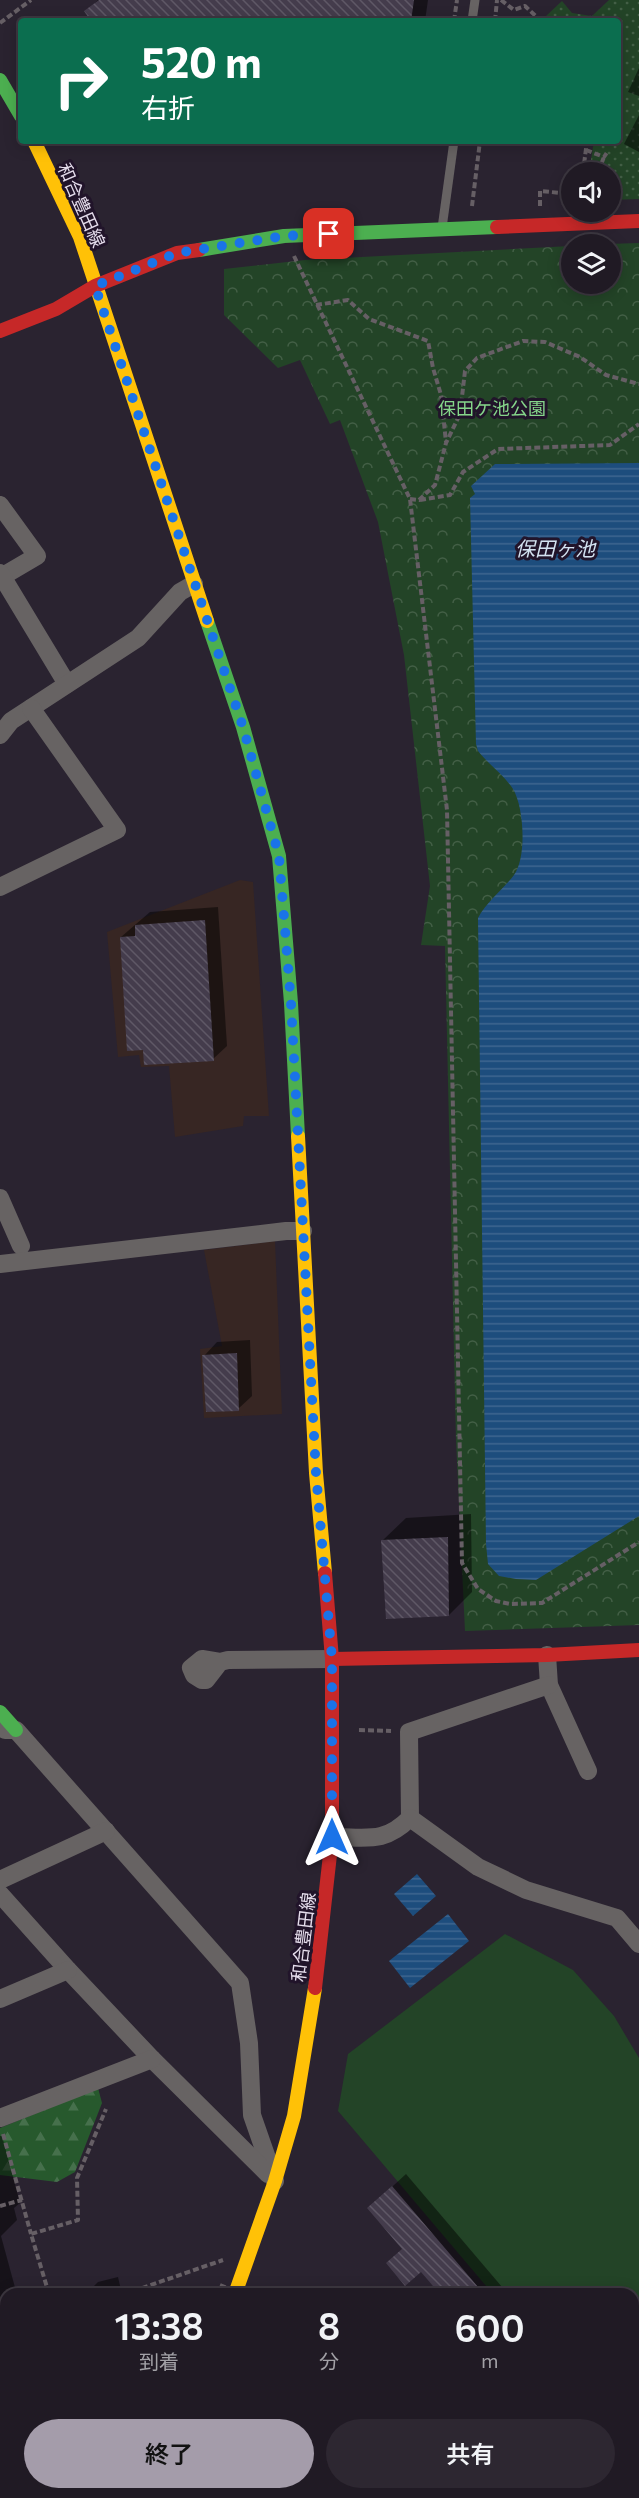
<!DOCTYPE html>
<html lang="ja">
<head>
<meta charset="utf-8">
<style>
  :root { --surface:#201a24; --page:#2d2731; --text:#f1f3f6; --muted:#a2a1a6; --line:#3d3841; --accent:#a49caa }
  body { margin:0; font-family:Commissioner,"Noto Sans JP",sans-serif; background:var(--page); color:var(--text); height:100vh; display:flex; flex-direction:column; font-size:22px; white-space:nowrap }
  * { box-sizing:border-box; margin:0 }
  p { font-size:20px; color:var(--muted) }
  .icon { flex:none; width:33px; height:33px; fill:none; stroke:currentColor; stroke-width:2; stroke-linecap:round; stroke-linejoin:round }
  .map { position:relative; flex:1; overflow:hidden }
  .sheet { position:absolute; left:0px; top:2288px; width:639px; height:212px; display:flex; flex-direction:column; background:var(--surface); border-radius:18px 18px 0 0; box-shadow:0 3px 15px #0003,0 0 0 2px var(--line) }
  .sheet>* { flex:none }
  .top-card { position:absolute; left:18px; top:18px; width:603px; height:126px; border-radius:6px; box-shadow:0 3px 15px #0003,0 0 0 2px var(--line); background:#0b6e4f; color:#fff; overflow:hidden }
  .tools { position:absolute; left:561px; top:162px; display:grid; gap:12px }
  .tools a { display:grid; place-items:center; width:60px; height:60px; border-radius:50%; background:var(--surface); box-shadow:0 3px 15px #0003,0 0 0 2px var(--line); font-size:30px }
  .pin { position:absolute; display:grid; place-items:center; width:51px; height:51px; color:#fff; margin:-26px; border-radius:12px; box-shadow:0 3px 9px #0006 }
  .me { position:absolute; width:66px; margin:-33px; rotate:0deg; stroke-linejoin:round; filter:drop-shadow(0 0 4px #0008) }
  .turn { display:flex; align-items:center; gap:21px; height:126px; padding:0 24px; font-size:27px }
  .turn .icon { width:78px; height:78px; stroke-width:2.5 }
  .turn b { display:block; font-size:42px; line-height:51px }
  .eta { display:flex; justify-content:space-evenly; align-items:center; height:102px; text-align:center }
  .eta b { font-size:36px; font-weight:600; line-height:42px }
  .primary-button { display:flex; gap:12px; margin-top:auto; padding:12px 24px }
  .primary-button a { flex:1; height:69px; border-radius:36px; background:var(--accent); color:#111; font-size:24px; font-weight:600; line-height:69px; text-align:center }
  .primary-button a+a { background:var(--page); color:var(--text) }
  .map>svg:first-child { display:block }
  .commercial { fill:#372623 }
  .grass { fill:#234427 }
  .forest { fill:url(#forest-firs) }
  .park { fill:url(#park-crowns) }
  .garden { fill:url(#garden-dots) }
  .water { fill:url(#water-rules) }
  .shadow { fill:#0007 }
  .building { fill:url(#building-back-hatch) }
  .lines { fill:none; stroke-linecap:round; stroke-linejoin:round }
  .path { stroke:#665f65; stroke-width:4; stroke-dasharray:6 3; stroke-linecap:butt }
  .lane { stroke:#676363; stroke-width:9 }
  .street { stroke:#676363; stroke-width:18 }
  .fast { stroke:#4caf50; stroke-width:14 }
  .slow { stroke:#ffc107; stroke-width:14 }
  .jam { stroke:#c62828; stroke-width:14 }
  .path-bridge { stroke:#665f65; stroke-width:4; stroke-dasharray:6 3; stroke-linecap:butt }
  .route { stroke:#1a73e8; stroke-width:10; stroke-dasharray:0 18 }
  .labels { text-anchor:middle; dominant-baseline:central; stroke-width:6; stroke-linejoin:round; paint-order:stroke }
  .street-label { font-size:18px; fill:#e5ddec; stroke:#21142a }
  .park-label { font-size:18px; fill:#85d68a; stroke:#21142a }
  .water-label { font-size:20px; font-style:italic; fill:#d3e2f1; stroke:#21142a }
</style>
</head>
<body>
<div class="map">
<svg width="639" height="2498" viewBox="0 0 639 2498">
  <defs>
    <pattern id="forest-firs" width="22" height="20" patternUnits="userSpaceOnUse" patternTransform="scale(1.5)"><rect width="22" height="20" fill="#27592d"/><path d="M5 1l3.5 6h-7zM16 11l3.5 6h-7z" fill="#46704c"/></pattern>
    <pattern id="park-crowns" width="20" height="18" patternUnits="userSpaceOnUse" patternTransform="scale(1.5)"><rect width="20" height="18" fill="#234427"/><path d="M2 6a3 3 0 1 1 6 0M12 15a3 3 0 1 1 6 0" fill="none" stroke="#435f46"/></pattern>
    <pattern id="garden-dots" width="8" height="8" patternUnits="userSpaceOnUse" patternTransform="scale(1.5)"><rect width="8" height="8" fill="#234427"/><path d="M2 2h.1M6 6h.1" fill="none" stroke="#435f46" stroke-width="1.8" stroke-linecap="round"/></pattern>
    <pattern id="water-rules" width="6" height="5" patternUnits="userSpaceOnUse" patternTransform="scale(1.5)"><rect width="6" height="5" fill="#1d4d7d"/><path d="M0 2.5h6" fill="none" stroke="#3e6690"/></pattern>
    <pattern id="building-back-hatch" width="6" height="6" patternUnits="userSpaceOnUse" patternTransform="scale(1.5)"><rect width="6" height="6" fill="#443c4c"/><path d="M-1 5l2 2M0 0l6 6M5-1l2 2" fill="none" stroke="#5f5866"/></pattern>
  </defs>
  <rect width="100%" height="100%" fill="#2a2330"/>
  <g class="commercial">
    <path d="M 240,880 L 253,882 L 269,1116 L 244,1116 L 243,1126 L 175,1137 L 169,1066 L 141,1067 L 139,1055 L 118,1057 L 107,932 Z"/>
    <path d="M 275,1241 L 282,1414 L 204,1418 L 200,1349 L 222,1346 L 204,1250 Z"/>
  </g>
  <path class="grass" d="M 505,1934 L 573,1970 L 614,2016 L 639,2058 L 639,2301 L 633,2304 L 633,2294 L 492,2293 L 338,2111 L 348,2054 Z"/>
  <g class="forest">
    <path d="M 98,2088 L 102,2103 L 75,2172 L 57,2182 L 0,2175 L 0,2128 Z"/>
    <path d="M 639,2358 L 639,2469 L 633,2461 L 633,2360 Z"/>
    <path d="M 6,2451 L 6,2493 L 111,2493 L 111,2498 L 0,2498 L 0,2452 Z"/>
  </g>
  <path class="park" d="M 639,243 L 639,1625 L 465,1631 L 456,1440 L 445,946 L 421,945 L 430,886 L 404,655 L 378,522 L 340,420 L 330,424 L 300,360 L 278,368 L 224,315 L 224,269 L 305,260 L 571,246 L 572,284 L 610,284 L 610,244 L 608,244 Z"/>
  <path class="garden" d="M 609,0 L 639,0 L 639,199 L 611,200 L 610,172 L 589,172 L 594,141 L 618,141 L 618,81 L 622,75 L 618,74 L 618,21 L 551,21 L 546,16 L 562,1 L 572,13 L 592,16 Z"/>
  <g class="water">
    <path d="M 639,463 L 639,1516 L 536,1580 L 516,1579 L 499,1576 L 488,1564 L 486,1544 L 478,918 C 487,901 503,890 514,875 C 527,857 524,807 513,789 C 504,775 488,764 478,751 L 476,744 L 470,498 L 475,494 L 471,486 L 495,464 Z"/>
    <path d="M 417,1874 L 436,1896 L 413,1916 L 394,1894 Z"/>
    <path d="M 448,1914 L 469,1941 L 410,1988 L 389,1961 Z"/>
  </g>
  <g class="shadow">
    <path d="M 98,0 L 428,0 L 425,21 L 93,21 L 86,12 Z"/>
    <path d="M 639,68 L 639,96 L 628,92 Z"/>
    <path d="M 639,115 L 639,152 L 624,144 Z"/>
    <path d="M 218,907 L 227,1046 L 213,1059 L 145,1049 L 121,937 L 150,912 Z"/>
    <path d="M 250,1340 L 252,1396 L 238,1409 L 204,1356 L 217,1342 Z"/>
    <path d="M 471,1514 L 472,1592 L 449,1615 L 382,1541 L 406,1518 Z"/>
    <path d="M 0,2136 L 2,2136 L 20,2203 L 14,2208 L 17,2220 L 1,2236 L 16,2291 L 24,2289 L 25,2294 L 6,2294 L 6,2357 L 0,2359 Z"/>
    <path d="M 406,2174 L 508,2294 L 442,2294 L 369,2208 Z"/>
    <path d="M 118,2277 L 122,2294 L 90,2294 L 89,2291 L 98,2282 Z"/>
    <path d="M 639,2303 L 639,2322 L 637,2323 L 633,2309 Z"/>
    <path d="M 0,2366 L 6,2388 L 6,2446 L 0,2448 Z"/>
    <path d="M 634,2453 L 639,2458 L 639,2492 L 633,2498 L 584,2498 L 589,2493 L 633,2493 Z"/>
    <path d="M 413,2493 L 506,2493 L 511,2498 L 417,2498 Z"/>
  </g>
  <g class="building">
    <path d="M 99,0 L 414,0 L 411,21 L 91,21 L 84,11 Z"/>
    <path d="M 205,920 L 214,1061 L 144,1065 L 143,1050 L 127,1051 L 120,937 L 135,936 L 135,925 Z"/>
    <path d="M 237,1353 L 239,1411 L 206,1412 L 202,1355 Z"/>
    <path d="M 448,1537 L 449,1616 L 386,1619 L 381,1540 Z"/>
    <path d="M 392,2186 L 484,2294 L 440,2294 L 421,2272 L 405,2286 L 386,2263 L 402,2249 L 367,2208 Z"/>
  </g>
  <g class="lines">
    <g class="path">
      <path d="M 501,0 L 514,10 L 525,6 L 541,21"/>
      <path d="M 454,21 L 457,0"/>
      <path d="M 495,21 L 497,0"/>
      <path d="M 0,23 L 31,0"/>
      <path d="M 618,79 L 620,79"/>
      <path d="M 586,150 L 604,157 L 608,151"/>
      <path d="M 583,172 L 587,141"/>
      <path d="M 598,172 L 604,157"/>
      <path d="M 472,206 L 480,141"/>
      <path d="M 540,206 L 540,191 L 572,194"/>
      <path d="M 294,256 L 410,499 L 447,810 L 462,1563 L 478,1589 L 496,1601 L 510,1604 L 542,1603 L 639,1542"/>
      <path d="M 316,305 L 348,300 L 369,319 L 428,341 L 433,368 L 441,395 L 446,442"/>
      <path d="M 410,499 L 419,500 L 435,485 L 446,443 L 460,414 L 465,371 L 477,358 L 523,341 L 545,342 L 580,357 L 606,375 L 639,384"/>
      <path d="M 420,500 L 450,495 L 463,472 L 498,449 L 610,445 L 639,424"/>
      <path d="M 359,1730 L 391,1731"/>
      <path d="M 3,2134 L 31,2234"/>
      <path d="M 0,2206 L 22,2200"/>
      <path d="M 49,2294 L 31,2234 L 78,2220 L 77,2178 L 106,2109"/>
      <path d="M 125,2294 L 223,2260"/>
      <path d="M 0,2412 L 6,2410"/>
      <path d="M 0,2483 L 6,2480"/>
    </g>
    <g class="lane">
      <path d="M 472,21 L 475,0"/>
      <path d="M 442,228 L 454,141"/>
    </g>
    <g class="street">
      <path d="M 0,505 L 37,556 L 3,576"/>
      <path d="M 0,573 L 67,684"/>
      <path d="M 0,735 L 11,721 L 138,638 L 180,592 L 194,584"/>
      <path d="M 0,887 L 117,830 L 31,708"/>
      <path d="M 0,1198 L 21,1246"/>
      <path d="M 0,1264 L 286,1231 L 303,1231"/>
      <path d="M 547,1655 L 549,1685 L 588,1771"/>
      <path d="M 220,1662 L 202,1659 L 191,1668 L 194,1675 L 202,1680 L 206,1680 L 220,1662 L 228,1660 L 332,1659"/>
      <path d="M 5,1730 L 16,1730 L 240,1983 L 249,2043 L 252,2115 L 275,2181"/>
      <path d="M 410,1818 L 409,1732 L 549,1685"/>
      <path d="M 332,1837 C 367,1837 384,1844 410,1818 L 478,1867 L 526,1890 L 617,1918 L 639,1944"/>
      <path d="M 0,1880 L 106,1831"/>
      <path d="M 0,1894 L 68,1970 L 152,2059 L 268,2174"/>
      <path d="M 0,1999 L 68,1970"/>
      <path d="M 0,2118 L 152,2059"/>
      <path d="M 633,2346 L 639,2345"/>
      <path d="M 328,2493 L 330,2498"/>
    </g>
    <g class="fast">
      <path d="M 0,80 L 21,116"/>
      <path d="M 199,250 L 284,236 L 497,227"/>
      <path d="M 207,621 L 243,727 L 279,856 L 291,1003 L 298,1136"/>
      <path d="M 0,1712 L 16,1730"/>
      <path d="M 157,2498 L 159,2493"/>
    </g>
    <g class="slow">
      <path d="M 34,141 L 80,237 L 207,621"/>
      <path d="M 298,1136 L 316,1473 L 325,1573"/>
      <path d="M 235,2294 L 275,2181 L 294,2116 L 315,1988"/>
    </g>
    <g class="jam">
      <path d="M 497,227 L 639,221"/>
      <path d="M 0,331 L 56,309 L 95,286 L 177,253 L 199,250"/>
      <path d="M 332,1659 L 547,1655 L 639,1650"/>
      <path d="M 315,1988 L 332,1837 L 332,1659 L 325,1573"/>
    </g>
    <path class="path-bridge" d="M 220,2285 L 242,2294"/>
  </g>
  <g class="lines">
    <path class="route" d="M 329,234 L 284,236 L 177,253 L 95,286 L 243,727 L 279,856 L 291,1003 L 316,1473 L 332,1659 L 332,1837"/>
  </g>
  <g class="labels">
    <g class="street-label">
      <text transform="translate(82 205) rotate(66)">和合豊田線</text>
      <text transform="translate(303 1937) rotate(-83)">和合豊田線</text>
    </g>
    <g class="park-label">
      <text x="492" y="408">保田ケ池公園</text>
    </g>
    <g class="water-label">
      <text x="555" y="548">保田ヶ池</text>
    </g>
  </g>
</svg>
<div class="tools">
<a><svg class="icon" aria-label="sound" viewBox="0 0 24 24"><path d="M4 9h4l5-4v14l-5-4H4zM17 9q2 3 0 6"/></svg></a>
<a><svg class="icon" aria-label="layers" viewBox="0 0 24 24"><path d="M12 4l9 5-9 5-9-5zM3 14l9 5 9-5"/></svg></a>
</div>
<div class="pin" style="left:329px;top:234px;background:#d93025"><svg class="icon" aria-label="arrive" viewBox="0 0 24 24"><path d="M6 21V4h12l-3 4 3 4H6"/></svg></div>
<svg class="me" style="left:332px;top:1837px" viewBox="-20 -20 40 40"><path d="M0-17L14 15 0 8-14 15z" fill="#1a73e8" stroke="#fff" stroke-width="4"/></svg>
<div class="top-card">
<div class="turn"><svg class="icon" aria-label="right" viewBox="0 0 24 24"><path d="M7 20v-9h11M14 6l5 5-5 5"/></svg><div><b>520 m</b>右折</div></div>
</div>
<section class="sheet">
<div class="eta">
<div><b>13:38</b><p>到着</p></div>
<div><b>8</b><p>分</p></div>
<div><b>600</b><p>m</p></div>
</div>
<div class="primary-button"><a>終了</a><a>共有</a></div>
</section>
</div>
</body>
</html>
